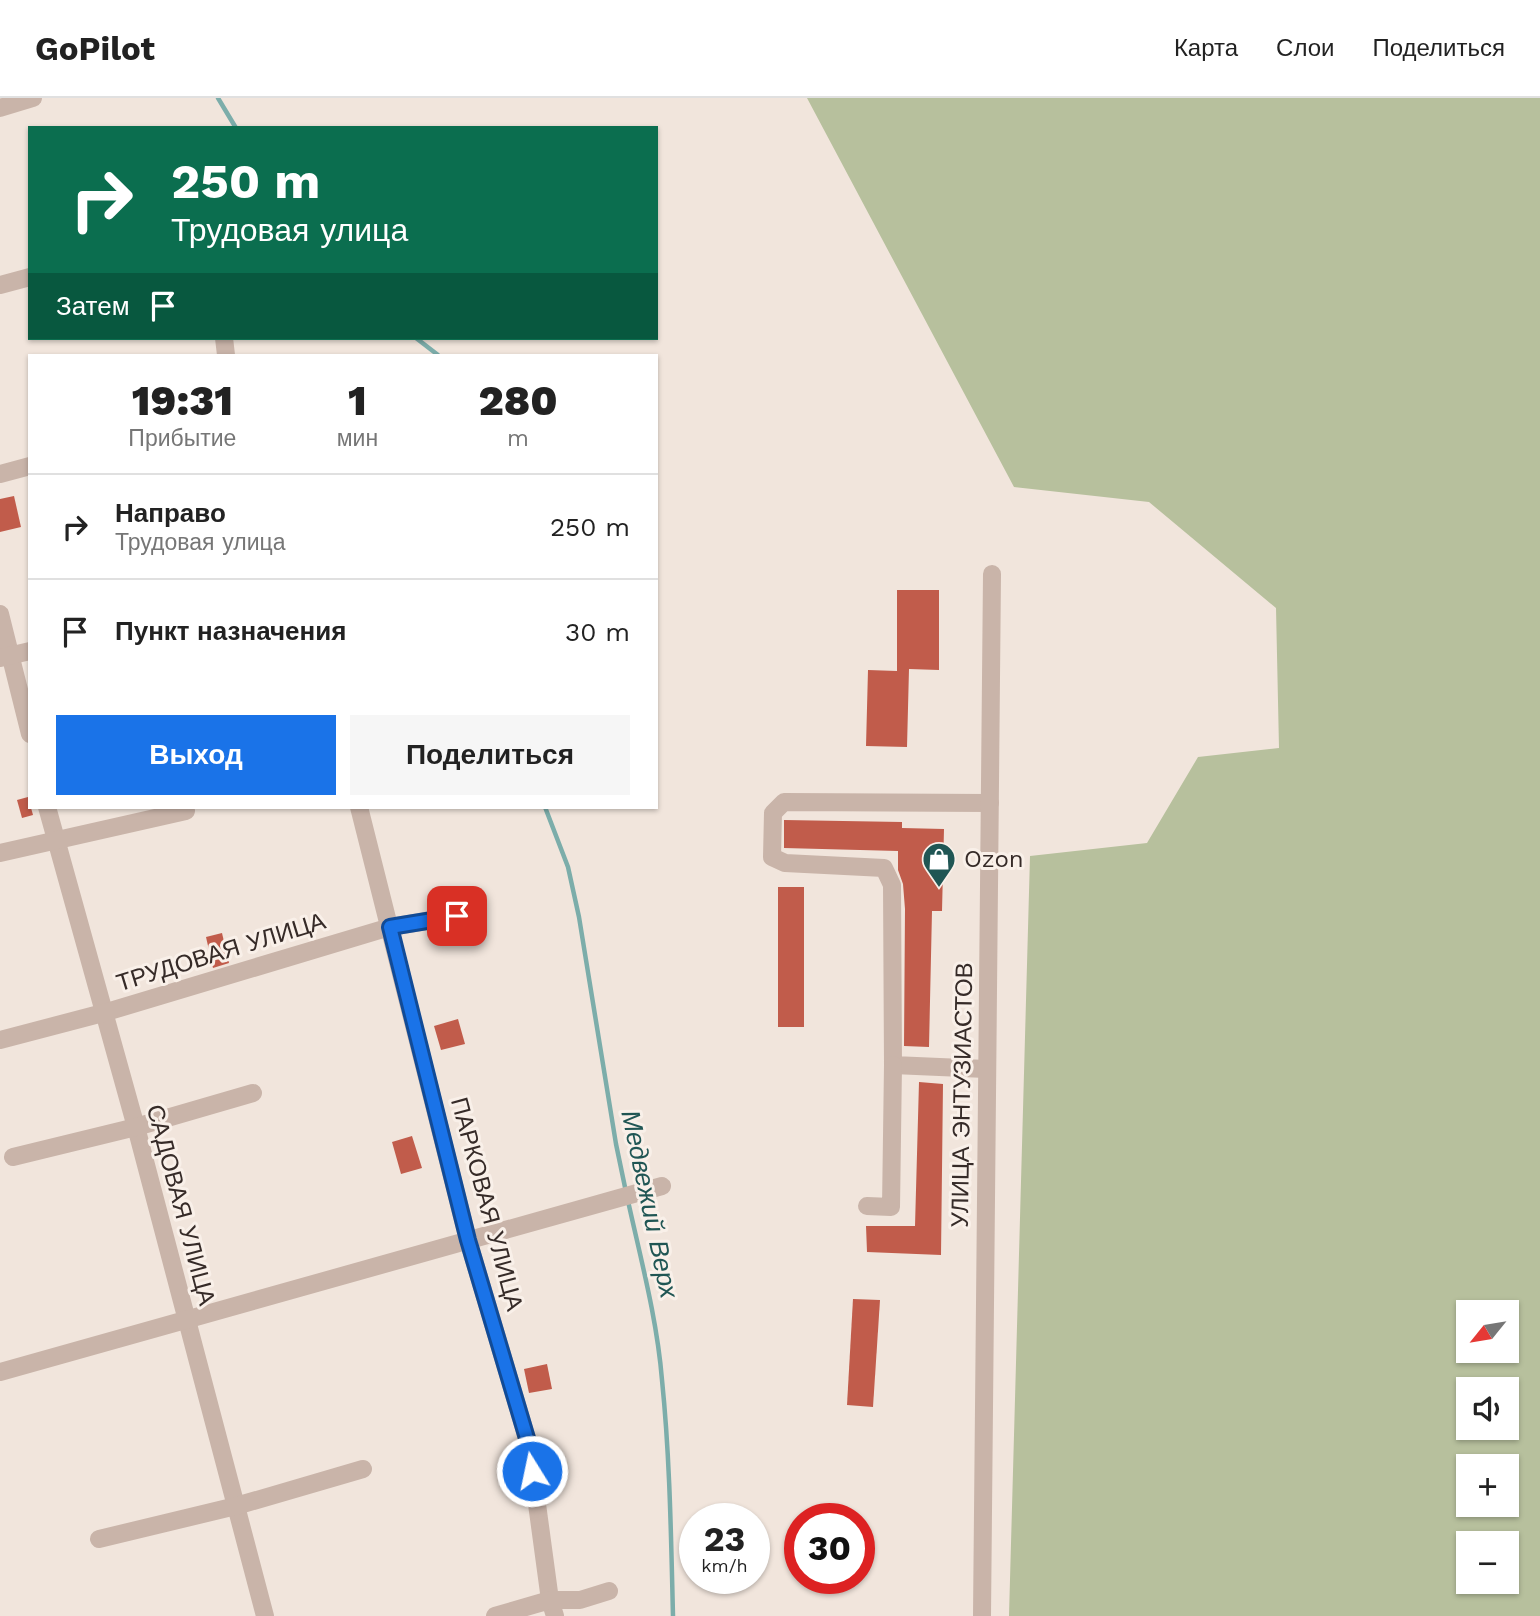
<!DOCTYPE html>
<html lang="ru">
<head>
<meta charset="utf-8">
<style>
  :root { --surface:#fff; --page:#f6f6f6; --text:#222; --muted:#767676; --line:#e0e0e0; --accent:#1a73e8 }
  body { margin:0; font-family:"Work Sans",sans-serif; background:var(--page); color:var(--text); height:100vh; display:flex; flex-direction:column; font-size:26px; white-space:nowrap }
  * { box-sizing:border-box; margin:0 }
  p { font-size:23px; color:var(--muted) }
  .icon { flex:none; width:38px; height:38px; fill:none; stroke:currentColor; stroke-width:2; stroke-linecap:round; stroke-linejoin:round }
  .map { position:relative; flex:1; overflow:hidden }
  .panel { position:absolute; left:28px; top:256px; width:630px; height:455px; display:flex; flex-direction:column; background:var(--surface); border-radius:0px; box-shadow:0 2px 5px #0004 }
  .panel>* { flex:none }
  .top-card { position:absolute; left:28px; top:28px; width:630px; height:214px; border-radius:0px; box-shadow:0 2px 5px #0004; background:#0b6e4f; color:#fff; overflow:hidden }
  .needle { width:46px; rotate:240deg }
  .controls { position:absolute; left:1456px; top:1202px; display:grid; gap:14px }
  .controls a { display:grid; place-items:center; width:63px; height:63px; border-radius:0px; background:var(--surface); box-shadow:0 2px 5px #0004; font-size:35px }
  .speed { position:absolute; left:679px; top:1405px; display:flex; gap:14px; font-size:35px; font-weight:700; text-align:center }
  .speed>* { display:grid; place-content:center; width:91px; height:91px; border-radius:50%; background:var(--surface); box-shadow:0 2px 5px #0004; line-height:1 }
  .speed small { font-size:18px; font-weight:400 }
  .speed .limit { border:10px solid #d22; background:#fff; color:#111 }
  .pin { position:absolute; display:grid; place-items:center; width:60px; height:60px; color:#fff; margin:-30px; border-radius:14px; box-shadow:0 4px 10px #0006 }
  .me { position:absolute; width:77px; margin:-38px; rotate:350deg; stroke-linejoin:round; filter:drop-shadow(0 0 5px #0008) }
  .turn { display:flex; align-items:center; gap:24px; height:147px; padding:0 28px; font-size:32px }
  .turn .icon { width:91px; height:91px; stroke-width:2.5 }
  .turn b { display:block; font-size:49px; line-height:60px }
  .then { display:flex; align-items:center; height:66px; padding:0 28px; background:#0003; gap:14px; font-size:26px }
  .eta { display:flex; justify-content:space-evenly; align-items:center; height:119px; text-align:center }
  .eta b { font-size:42px; font-weight:800; line-height:49px }
  .primary-button { display:flex; gap:14px; margin-top:auto; padding:14px 28px }
  .primary-button a { flex:1; height:80px; border-radius:0px; background:var(--accent); color:#fff; font-size:28px; font-weight:800; line-height:80px; text-align:center }
  .primary-button a+a { background:var(--page); color:var(--text) }
  ul { padding:0; list-style:none }
  li { display:flex; align-items:center; gap:21px; height:105px; padding:0 28px; border-top:2px solid var(--line) }
  li div { flex:1 }
  li b { display:block; font-size:26px }
  li em { font-style:normal }
  header { display:flex; align-items:center; gap:42px; box-sizing:border-box; height:98px; padding:0 35px; background:var(--surface); border-bottom:2px solid var(--line) }
  header strong { font-size:33px }
  nav { display:flex; gap:38px; margin-inline-start:auto; font-size:24px }
  .map>svg:first-child { display:block }
  .green { fill:#b7c09d; fill-rule:evenodd }
  .lines { fill:none; stroke-linecap:round; stroke-linejoin:round }
  .stream { stroke:#7cadaa; stroke-width:4.5 }
  .building { fill:#c15c4b }
  .minor { stroke:#c9b4a9; stroke-width:18 }
  .route-casing { stroke:#114b97; stroke-width:18 }
  .route { stroke:#1a73e8; stroke-width:12 }
  .labels { text-anchor:middle; dominant-baseline:central; stroke-width:6; stroke-linejoin:round; paint-order:stroke }
  .poi-label { font-size:24px; fill:#362b28; stroke:#f9f0e9; text-anchor:start }
  .street-label { font-size:24px; fill:#362b28; stroke:#f9f0e9 }
  .water-label { font-size:26px; font-style:italic; fill:#205654; stroke:#f9f0e9 }
</style>
</head>
<body>
<header>
<strong>GoPilot</strong>
<nav><a>Карта</a><a>Слои</a><a>Поделиться</a></nav>
</header>
<div class="map">
<svg width="1540" height="1518" viewBox="0 0 1540 1518">
  <rect width="100%" height="100%" fill="#f1e5dc"/>
  <path class="green" d="M 807,0 L 1540,0 L 1540,1518 L 1009,1518 L 1030,758 L 1147,745 L 1198,659 L 1279,650 L 1276,510 L 1149,404 L 1014,389 ZM 1468,1214 L 1507,1214 L 1507,1253 L 1468,1253 ZM 1468,1292 L 1507,1292 L 1507,1330 L 1468,1330 ZM 1468,1368 L 1507,1368 L 1507,1407 L 1468,1407 ZM 1468,1446 L 1507,1446 L 1507,1484 L 1468,1484 Z"/>
  <g class="lines">
    <g class="stream">
      <path d="M 218,0 L 236,30"/>
      <path d="M 416,240 L 438,257"/>
      <path d="M 545,709 L 568,769 L 579,819 L 616,1046 L 626,1094"/>
      <path d="M 628,1103 C 641,1162 657,1221 662,1282 C 670,1360 671,1439 673,1518"/>
    </g>
  </g>
  <g class="building">
    <path d="M 14,398 L 21,429 L 0,434 L 0,401 Z"/>
    <path d="M 897,492 L 939,492 L 939,572 L 909,571 L 907,649 L 866,648 L 868,572 L 897,573 Z"/>
    <path d="M 28,699 L 33,717 L 22,720 L 17,702 Z"/>
    <path d="M 784,722 L 902,724 L 902,730 L 944,731 L 942,813 L 932,813 L 929,949 L 904,948 L 905,811 L 903,786 L 898,772 L 898,753 L 784,750 Z"/>
    <rect x="778" y="789" width="26" height="140"/>
    <path d="M 222,835 L 229,865 L 213,870 L 206,839 Z"/>
    <path d="M 458,921 L 465,946 L 441,952 L 434,928 Z"/>
    <path d="M 919,984 L 943,986 L 941,1157 L 867,1154 L 866,1128 L 915,1128 Z"/>
    <path d="M 412,1038 L 422,1070 L 401,1076 L 392,1044 Z"/>
    <path d="M 853,1201 L 880,1202 L 873,1309 L 847,1307 Z"/>
    <path d="M 547,1266 L 552,1291 L 529,1295 L 524,1271 Z"/>
  </g>
  <g class="lines">
    <g class="minor">
      <path d="M 0,10 L 33,0"/>
      <path d="M 0,187 L 30,179"/>
      <path d="M 224,240 L 226,257"/>
      <path d="M 0,376 L 30,368"/>
      <path d="M 0,516 L 30,636"/>
      <path d="M 0,560 L 30,553"/>
      <path d="M 47,709 L 136,1029 L 265,1518"/>
      <path d="M 359,709 L 468,1142 L 529,1347 L 550,1502 L 555,1518"/>
      <path d="M 0,755 L 186,713"/>
      <path d="M 0,942 L 103,915 L 390,829 L 457,818"/>
      <path d="M 986,971 L 893,967 L 892,787 L 884,770 L 785,765 L 772,759 L 773,715 L 784,704 L 990,705"/>
      <path d="M 13,1059 L 136,1029 L 253,995"/>
      <path d="M 867,1108 L 891,1109 L 893,967"/>
      <path d="M 0,1274 L 662,1088"/>
      <path d="M 99,1441 L 236,1408 L 363,1371"/>
      <path d="M 495,1518 L 550,1502 L 580,1502 L 609,1493"/>
      <path d="M 982,1518 L 992,476"/>
    </g>
  </g>
  <g class="lines">
    <defs>
      <path id="route" d="M 457,818 L 390,829 L 468,1142 L 529,1347 L 532,1373"/>
    </defs>
    <use href="#route" class="route-casing"/>
    <use href="#route" class="route"/>
  </g>
  <defs>
    <symbol id="shop-pin" viewBox="-11 -11 22 30"><path d="M0 17L-7.5 6A9.5 9.5 0 1 1 7.5 6Z" fill="#205654" stroke="#f9f0e9"/><path d="M-5-2.5h2.3a2.7 3.5 0 0 1 5.4 0H5L5.5 6h-11ZM-1.5-2.5h3a1.5 2.3 0 0 0-3 0Z" fill="#fff"/></symbol>
  </defs>
  <g fill-rule="evenodd">
    <use href="#shop-pin" x="920" y="742" width="38" height="52"/>
  </g>
  <g class="labels">
    <g class="poi-label">
      <text x="964" y="761">Ozon</text>
    </g>
    <g class="street-label">
      <text transform="translate(221 854) rotate(-17)">ТРУДОВАЯ УЛИЦА</text>
      <text transform="translate(962 997) rotate(-89)">УЛИЦА ЭНТУЗИАСТОВ</text>
      <text transform="translate(487 1106) rotate(75)">ПАРКОВАЯ УЛИЦА</text>
      <text transform="translate(181 1107) rotate(75)">САДОВАЯ УЛИЦА</text>
    </g>
    <g class="water-label">
      <text transform="translate(650 1106) rotate(78)">Медвежий Верх</text>
    </g>
  </g>
</svg>
<div class="controls">
<a><svg class="needle" viewBox="-14 -14 28 28"><path d="M0-13l5 13h-10z" fill="#e53935"/><path d="M0 13l5-13h-10z" fill="#767676"/></svg></a>
<a><svg class="icon" aria-label="sound" viewBox="0 0 24 24"><path d="M4 9h4l5-4v14l-5-4H4zM17 9q2 3 0 6"/></svg></a>
<a>+</a>
<a>−</a>
</div>
<div class="speed"><div>23<small>km/h</small></div><div class="limit">30</div></div>
<div class="pin" style="left:457px;top:818px;background:#d93025"><svg class="icon" aria-label="arrive" viewBox="0 0 24 24"><path d="M6 21V4h12l-3 4 3 4H6"/></svg></div>
<svg class="me" style="left:532px;top:1373px" viewBox="-20 -20 40 40"><circle r="17" fill="#1a73e8" stroke="#fff" stroke-width="3"/><path d="M0-11L8 9 0 5-8 9z" fill="#fff"/></svg>
<div class="top-card">
<div class="turn"><svg class="icon" aria-label="right" viewBox="0 0 24 24"><path d="M7 20v-9h11M14 6l5 5-5 5"/></svg><div><b>250 m</b>Трудовая улица</div></div>
<div class="then">Затем<svg class="icon" aria-label="arrive" viewBox="0 0 24 24"><path d="M6 21V4h12l-3 4 3 4H6"/></svg></div>
</div>
<section class="panel">
<div class="eta">
<div><b>19:31</b><p>Прибытие</p></div>
<div><b>1</b><p>мин</p></div>
<div><b>280</b><p>m</p></div>
</div>
<ul>
<li><svg class="icon" aria-label="right" viewBox="0 0 24 24"><path d="M7 20v-9h11M14 6l5 5-5 5"/></svg><div><b>Направо</b><p>Трудовая улица</p></div><em>250 m</em></li>
<li><svg class="icon" aria-label="arrive" viewBox="0 0 24 24"><path d="M6 21V4h12l-3 4 3 4H6"/></svg><div><b>Пункт назначения</b></div><em>30 m</em></li>
</ul>
<div class="primary-button"><a>Выход</a><a>Поделиться</a></div>
</section>
</div>
</body>
</html>
